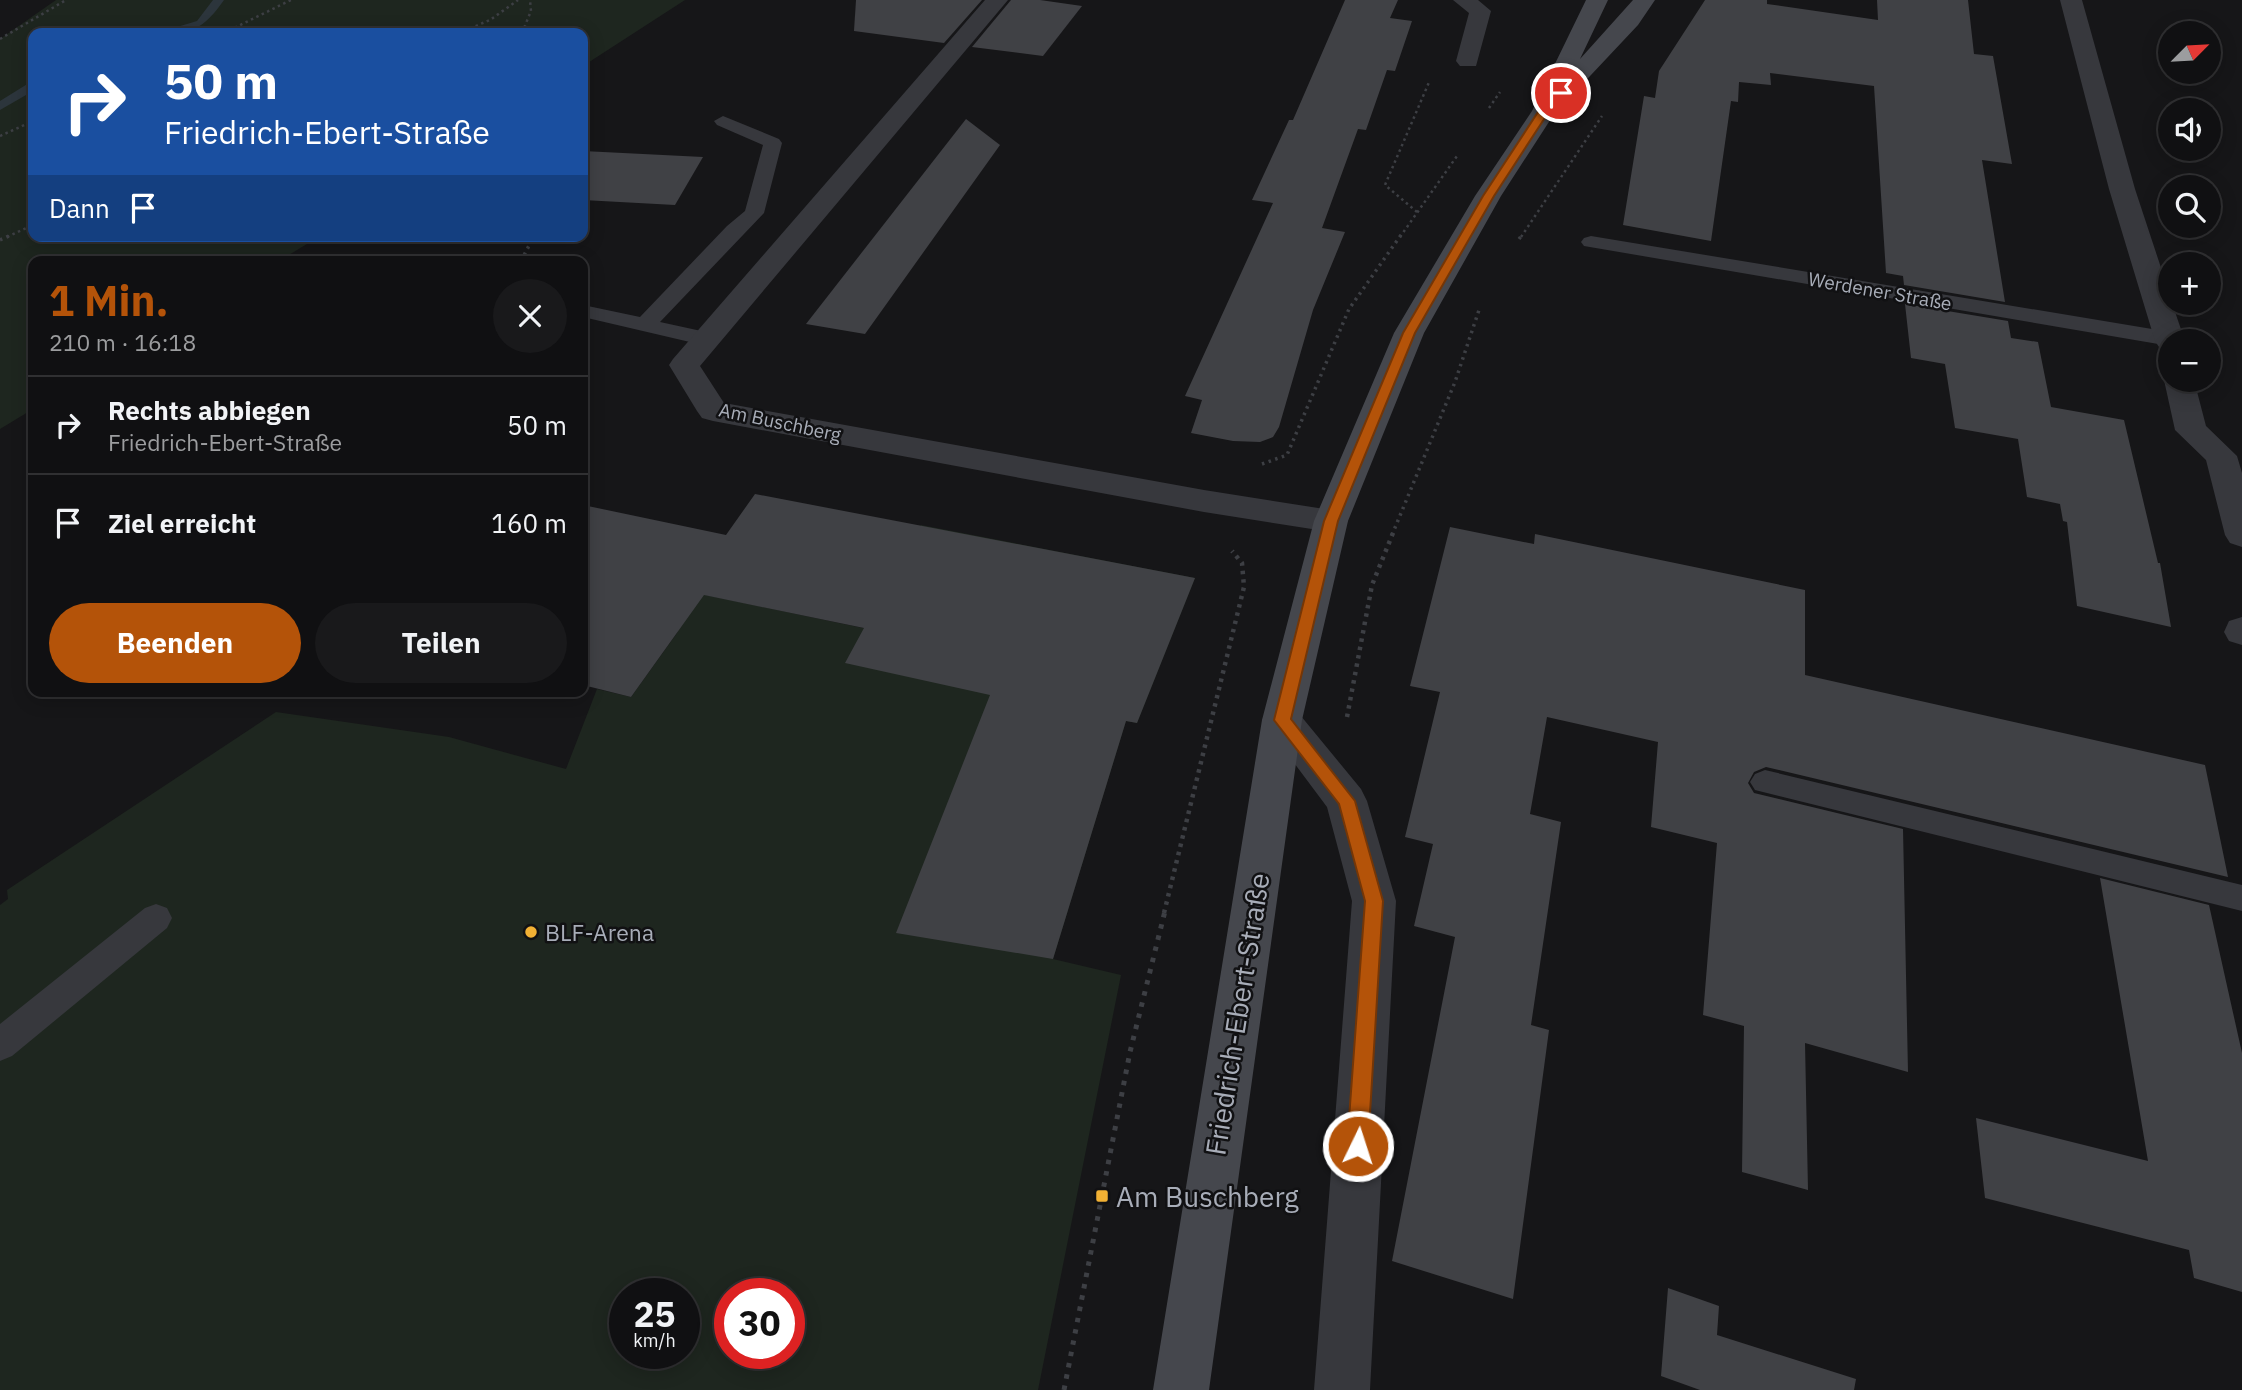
<!DOCTYPE html>
<html lang="de">
<head>
<meta charset="utf-8">
<style>
  :root { --surface:#101012; --page:#19191b; --text:#f1f3f6; --muted:#9c9d9f; --line:#303032; --accent:#b45309 }
  body { margin:0; font-family:"IBM Plex Sans",sans-serif; background:var(--page); color:var(--text); height:100vh; display:flex; flex-direction:column; font-size:26px; white-space:nowrap }
  * { box-sizing:border-box; margin:0 }
  p { font-size:23px; color:var(--muted) }
  .icon { flex:none; width:38px; height:38px; fill:none; stroke:currentColor; stroke-width:2; stroke-linecap:round; stroke-linejoin:round }
  .map { position:relative; flex:1; overflow:hidden }
  .drawer { position:absolute; left:28px; top:256px; width:560px; height:441px; display:flex; flex-direction:column; background:var(--surface); border-radius:14px; box-shadow:0 4px 18px #0003,0 0 0 2px var(--line) }
  .drawer>* { flex:none }
  .guide { position:absolute; left:28px; top:28px; width:560px; height:214px; border-radius:14px; box-shadow:0 4px 18px #0003,0 0 0 2px var(--line); background:#1a4fa0; color:#fff; overflow:hidden }
  .needle { width:46px; rotate:66deg }
  .controls { position:absolute; left:2158px; top:21px; display:grid; gap:14px }
  .controls a { display:grid; place-items:center; width:63px; height:63px; border-radius:50%; background:var(--surface); box-shadow:0 4px 18px #0003,0 0 0 2px var(--line); font-size:35px }
  .speed { position:absolute; left:609px; top:1278px; display:flex; gap:14px; font-size:35px; font-weight:700; text-align:center }
  .speed>* { display:grid; place-content:center; width:91px; height:91px; border-radius:50%; background:var(--surface); box-shadow:0 4px 18px #0003,0 0 0 2px var(--line); line-height:1 }
  .speed small { font-size:18px; font-weight:400 }
  .speed .limit { border:10px solid #d22; background:#fff; color:#111 }
  .pin { position:absolute; display:grid; place-items:center; width:60px; height:60px; color:#fff; margin:-30px; border:4px solid #fff; border-radius:50%; box-shadow:0 2px 7px #0007 }
  .me { position:absolute; width:77px; margin:-38px; rotate:4deg; stroke-linejoin:round; filter:drop-shadow(0 0 5px #0008) }
  .turn { display:flex; align-items:center; gap:24px; height:147px; padding:0 21px; font-size:32px }
  .turn .icon { width:91px; height:91px; stroke-width:2.5 }
  .turn b { display:block; font-size:49px; line-height:60px }
  .then { display:flex; align-items:center; height:66px; padding:0 21px; background:#0003; gap:14px; font-size:26px }
  .round { display:grid; place-items:center; flex:none; width:74px; height:74px; border-radius:37px; background:var(--page) }
  .overview { display:flex; align-items:center; justify-content:space-between; height:119px; padding:0 21px }
  h1 { font-size:42px; font-weight:700; line-height:52px; color:var(--accent) }
  .button { display:flex; gap:14px; margin-top:auto; padding:14px 21px }
  .button a { flex:1; height:80px; border-radius:42px; background:var(--accent); color:#fff; font-size:28px; font-weight:700; line-height:80px; text-align:center }
  .button a+a { background:var(--page); color:var(--text) }
  ul { padding:0; list-style:none }
  li { display:flex; align-items:center; gap:21px; height:98px; padding:0 21px; border-top:2px solid var(--line) }
  li div { flex:1 }
  li b { display:block; font-size:26px }
  li em { font-style:normal }
  .map>svg:first-child { display:block }
  .green { fill:#1e261f; fill-rule:evenodd }
  .lines { fill:none; stroke-linecap:round; stroke-linejoin:round }
  .stream { fill:#2c353c; fill-rule:evenodd }
  .building { fill:#404145 }
  .path-far3 { stroke:#3d3f44; stroke-width:2.5; stroke-dasharray:2.5 3.5; stroke-linecap:butt }
  .path-far2 { stroke:#3d3f44; stroke-width:3.5; stroke-dasharray:2.5 4.5; stroke-linecap:butt }
  .path-far1 { stroke:#3d3f44; stroke-width:4.5; stroke-dasharray:3.5 5; stroke-linecap:butt }
  .path { stroke:#3d3f44; stroke-width:5; stroke-dasharray:4.5 7; stroke-linecap:butt }
  .service { fill:#37383d; fill-rule:evenodd }
  .minor { fill:#37383d; fill-rule:evenodd }
  .secondary { fill:#45474d; fill-rule:evenodd }
  .route { fill:#b45309; stroke:#753606; stroke-width:2 }
  .poi-dot { fill:#f2b134; stroke:#111113; stroke-width:2.5 }
  .labels { text-anchor:middle; dominant-baseline:central; stroke-width:5; stroke-linejoin:round; paint-order:stroke }
  .far-street-label { font-size:19px; fill:#a8adb8; stroke:#111113 }
  .poi-label { font-size:23px; fill:#a8adb8; stroke:#111113; text-anchor:start }
  .near-street-label { font-size:28px; fill:#a8adb8; stroke:#111113 }
  .near-poi-label { font-size:28px; fill:#a8adb8; stroke:#111113; text-anchor:start }
</style>
</head>
<body>
<div class="map">
<svg width="2242" height="1390" viewBox="0 0 2242 1390">
  <rect width="100%" height="100%" fill="#161618"/>
  <g class="green">
    <path d="M 56,0 L 685,0 L 583,66 L 583,33 L 33,33 L 33,236 L 320,236 L 279,261 L 33,261 L 33,409 L 0,429 L 0,39 Z"/>
    <path d="M 921,525 L 1195,578 L 1137,723 L 1126,721 L 1053,959 L 1121,975 L 1038,1390 L 0,1390 L 0,905 L 8,899 L 7,890 L 276,712 L 449,737 L 566,769 L 597,689 L 631,697 L 677,633 L 687,591 L 863,628 ZM 625,1293 L 684,1293 L 684,1353 L 625,1353 ZM 730,1293 L 789,1293 L 789,1353 L 730,1353 Z"/>
  </g>
  <g class="lines">
    <g class="stream">
      <path d="M 213,0 L 224,0 C 204,28 193,35 157,33 L 197,21 Z"/>
      <path d="M 29,83 L 33,83 L 33,91 L 0,110 L 0,101 Z"/>
    </g>
  </g>
  <g class="building">
    <path d="M 856,0 L 982,0 L 944,43 L 854,31 Z"/>
    <path d="M 1011,0 L 1040,0 L 1082,6 L 1043,56 L 972,47 Z"/>
    <path d="M 1345,0 L 1398,0 L 1390,18 L 1412,21 L 1395,71 L 1387,70 L 1366,130 L 1358,129 L 1322,228 L 1345,232 L 1313,310 L 1279,427 L 1273,437 L 1260,442 L 1233,441 L 1191,433 L 1202,400 L 1185,396 L 1273,203 L 1252,200 L 1289,120 L 1293,120 Z"/>
    <path d="M 1705,0 L 1767,0 L 1767,4 L 1878,20 L 1877,0 L 1968,0 L 1974,54 L 1993,56 L 2012,164 L 1982,160 L 2005,302 L 1904,285 L 1903,276 L 1886,273 L 1874,86 L 1770,73 L 1771,85 L 1739,82 L 1738,102 L 1731,101 L 1711,241 L 1623,225 L 1644,96 L 1655,98 L 1659,71 Z"/>
    <path d="M 966,119 L 1000,145 L 865,334 L 806,324 Z"/>
    <path d="M 583,151 L 703,157 L 675,205 L 583,200 Z"/>
    <path d="M 1905,304 L 2008,321 L 2011,338 L 2038,342 L 2051,407 L 2124,420 L 2158,563 L 2160,563 L 2171,627 L 2077,606 L 2067,522 L 2063,521 L 2060,504 L 2027,497 L 2018,439 L 1955,428 L 1945,364 L 1911,358 Z"/>
    <path d="M 755,494 L 1195,578 L 1137,723 L 1126,721 L 1053,959 L 896,933 L 990,695 L 845,663 L 864,628 L 704,595 L 631,697 L 583,685 L 583,505 L 726,535 Z"/>
    <path d="M 1450,527 L 1534,544 L 1535,534 L 1805,590 L 1805,675 L 2205,765 L 2228,877 L 1766,767 L 1754,772 L 1748,783 L 1754,793 L 1903,829 L 1908,1072 L 1805,1043 L 1808,1190 L 1742,1172 L 1744,1026 L 1703,1015 L 1717,843 L 1651,827 L 1658,742 L 1547,717 L 1530,814 L 1561,822 L 1531,1025 L 1549,1030 L 1513,1299 L 1392,1261 L 1455,937 L 1414,926 L 1433,844 L 1405,837 L 1440,692 L 1410,686 Z"/>
    <path d="M 2100,878 L 2209,905 L 2242,1053 L 2242,1292 L 2194,1278 L 2189,1250 L 1985,1198 L 1976,1118 L 2148,1161 Z"/>
    <path d="M 1668,1288 L 1719,1306 L 1717,1335 L 1856,1379 L 1854,1390 L 1700,1390 L 1661,1376 Z"/>
  </g>
  <g class="lines">
    <g class="path-far3">
      <path d="M 224,33 L 291,0"/>
      <path d="M 459,33 L 490,20 L 518,0"/>
      <path d="M 522,33 L 531,11 L 530,0"/>
      <path d="M 0,39 L 66,0"/>
      <path d="M 1489,108 L 1500,92"/>
      <path d="M 0,136 L 33,121"/>
      <path d="M 1417,212 L 1385,185 L 1430,80"/>
      <path d="M 7,237 L 33,225"/>
      <path d="M 1400,237 L 1457,156"/>
      <path d="M 1521,237 L 1602,116"/>
    </g>
    <g class="path-far2">
      <path d="M 1519,239 L 1522,235"/>
      <path d="M 0,240 L 11,235"/>
      <path d="M 521,261 L 534,236"/>
      <path d="M 1262,464 L 1287,455 L 1349,309 L 1401,235"/>
      <path d="M 1392,535 L 1455,382 L 1480,307"/>
    </g>
    <g class="path-far1">
      <path d="M 1347,717 L 1372,585 L 1393,533"/>
      <path d="M 1164,913 L 1244,587 L 1242,563 L 1232,551"/>
    </g>
    <path class="path" d="M 1064,1390 L 1130,1052 L 1165,911"/>
    <g class="service">
      <path d="M 723,116 L 779,139 L 782,143 L 764,213 L 660,322 L 715,334 L 718,339 L 715,344 L 707,346 L 583,317 L 583,305 L 640,317 L 727,226 L 745,211 L 763,145 L 717,125 L 714,121 Z"/>
      <path d="M 1591,236 L 2170,332 L 2178,334 L 2181,339 L 2170,341 L 2170,346 L 1584,246 L 1581,242 L 1584,238 Z"/>
      <path d="M 1765,770 L 2242,885 L 2242,911 L 1755,790 L 1750,782 L 1755,774 Z"/>
      <path d="M 156,904 L 167,908 L 172,918 L 167,928 L 12,1056 L 0,1061 L 0,1024 L 145,908 Z"/>
    </g>
    <g class="minor">
      <path d="M 985,0 L 1008,0 L 700,366 L 724,403 L 1204,490 L 1331,510 L 1343,513 L 1348,521 L 1343,529 L 1331,532 L 1204,512 L 713,421 L 702,418 L 697,411 L 669,365 L 673,359 Z"/>
      <path d="M 1453,0 L 1478,0 L 1491,11 L 1476,66 L 1460,66 L 1456,61 L 1469,13 Z"/>
      <path d="M 2060,0 L 2082,0 L 2135,189 L 2170,295 L 2170,303 L 2172,303 L 2185,341 L 2170,341 L 2170,350 L 2159,347 L 2155,341 L 2109,189 Z"/>
      <path d="M 2168,373 L 2170,380 L 2194,380 L 2206,426 L 2237,456 L 2242,473 L 2242,547 L 2230,543 L 2225,535 L 2206,460 L 2175,430 L 2164,380 Z"/>
      <path d="M 2242,617 L 2242,645 L 2229,641 L 2224,632 L 2229,621 Z"/>
      <path d="M 1282,705 L 1296,710 L 1361,789 L 1367,801 L 1396,901 L 1370,1390 L 1314,1390 L 1352,901 L 1327,807 L 1262,720 L 1268,710 Z"/>
    </g>
    <path class="secondary" d="M 1586,0 L 1608,0 L 1580,59 L 1633,0 L 1655,0 L 1638,25 L 1575,92 L 1564,93 L 1556,111 L 1501,196 L 1424,333 L 1348,521 L 1302,720 L 1209,1390 L 1153,1390 L 1262,720 L 1314,521 L 1394,333 L 1475,196 L 1532,111 Z"/>
  </g>
  <path class="route" d="M 1558,91 L 1566,93 L 1548,113 L 1494,196 L 1415,333 L 1338,521 L 1291,719 L 1355,801 L 1383,901 L 1368,1146 L 1365,1152 L 1358,1155 L 1350,1152 L 1347,1146 L 1365,901 L 1339,804 L 1274,720 L 1324,521 L 1403,333 L 1483,196 L 1540,109 Z"/>
  <g class="poi-dot">
    <circle cx="531" cy="932" r="7"/>
    <rect x="1095" y="1189" width="14" height="14" rx="3.5"/>
  </g>
  <g class="labels">
    <g class="far-street-label">
      <text transform="translate(1880 291) rotate(10)">Werdener Straße</text>
      <text transform="translate(780 422) rotate(12)">Am Buschberg</text>
    </g>
    <g class="poi-label">
      <text x="545" y="932">BLF-Arena</text>
    </g>
    <g class="near-street-label">
      <text transform="translate(1237 1014) rotate(-81)">Friedrich-Ebert-Straße</text>
    </g>
    <g class="near-poi-label">
      <text x="1116" y="1196">Am Buschberg</text>
    </g>
  </g>
</svg>
<div class="controls">
<a><svg class="needle" viewBox="-14 -14 28 28"><path d="M0-13l5 13h-10z" fill="#e53935"/><path d="M0 13l5-13h-10z" fill="#9c9d9f"/></svg></a>
<a><svg class="icon" aria-label="sound" viewBox="0 0 24 24"><path d="M4 9h4l5-4v14l-5-4H4zM17 9q2 3 0 6"/></svg></a>
<a><svg class="icon" aria-label="search" viewBox="0 0 24 24"><circle cx="10" cy="10" r="6"/><path d="M15 15l6 6"/></svg></a>
<a>+</a>
<a>−</a>
</div>
<div class="speed"><div>25<small>km/h</small></div><div class="limit">30</div></div>
<div class="pin" style="left:1561px;top:93px;background:#d93025"><svg class="icon" aria-label="arrive" viewBox="0 0 24 24"><path d="M6 21V4h12l-3 4 3 4H6"/></svg></div>
<svg class="me" style="left:1358px;top:1146px" viewBox="-20 -20 40 40"><circle r="17" fill="#b45309" stroke="#fff" stroke-width="3"/><path d="M0-11L8 9 0 5-8 9z" fill="#fff"/></svg>
<div class="guide">
<div class="turn"><svg class="icon" aria-label="right" viewBox="0 0 24 24"><path d="M7 20v-9h11M14 6l5 5-5 5"/></svg><div><b>50 m</b>Friedrich-Ebert-Straße</div></div>
<div class="then">Dann<svg class="icon" aria-label="arrive" viewBox="0 0 24 24"><path d="M6 21V4h12l-3 4 3 4H6"/></svg></div>
</div>
<section class="drawer">
<div class="overview"><div><h1>1 Min.</h1><p>210 m · 16:18</p></div><a class="round"><svg class="icon" aria-label="close" viewBox="0 0 24 24"><path d="M6 6l12 12M18 6L6 18"/></svg></a></div>
<ul>
<li><svg class="icon" aria-label="right" viewBox="0 0 24 24"><path d="M7 20v-9h11M14 6l5 5-5 5"/></svg><div><b>Rechts abbiegen</b><p>Friedrich-Ebert-Straße</p></div><em>50 m</em></li>
<li><svg class="icon" aria-label="arrive" viewBox="0 0 24 24"><path d="M6 21V4h12l-3 4 3 4H6"/></svg><div><b>Ziel erreicht</b></div><em>160 m</em></li>
</ul>
<div class="button"><a>Beenden</a><a>Teilen</a></div>
</section>
</div>
</body>
</html>
